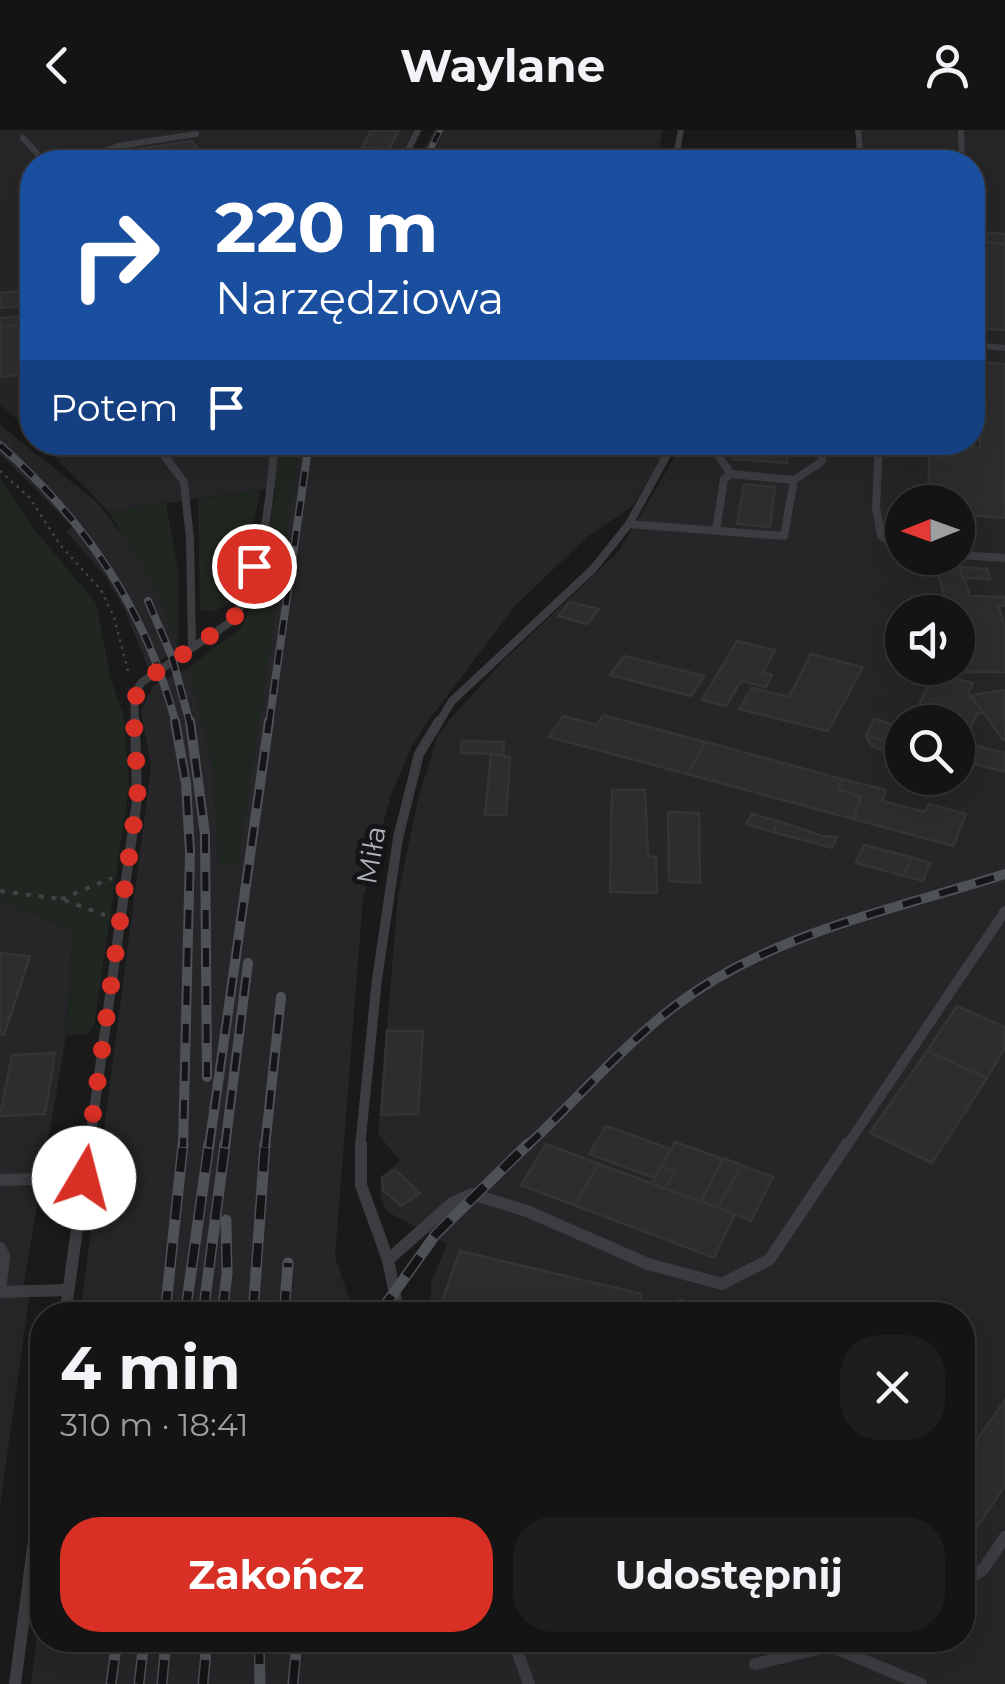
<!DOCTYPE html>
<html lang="pl">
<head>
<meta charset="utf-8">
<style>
  :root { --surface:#141414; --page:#1d1d1d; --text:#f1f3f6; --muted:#9d9ea0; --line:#333334; --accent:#d93025 }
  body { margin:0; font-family:Montserrat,sans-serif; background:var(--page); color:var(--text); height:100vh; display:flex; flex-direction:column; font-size:38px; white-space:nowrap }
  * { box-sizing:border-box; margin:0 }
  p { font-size:32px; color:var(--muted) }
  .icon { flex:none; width:55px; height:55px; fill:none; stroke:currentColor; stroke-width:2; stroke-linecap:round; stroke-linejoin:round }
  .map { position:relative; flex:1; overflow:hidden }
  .drawer { position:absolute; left:30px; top:1172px; width:945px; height:350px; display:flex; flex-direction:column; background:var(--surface); border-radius:40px; box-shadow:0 10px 40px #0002,0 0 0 2px var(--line) }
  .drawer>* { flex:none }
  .hud { position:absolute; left:20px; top:20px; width:965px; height:305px; border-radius:40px; box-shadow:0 10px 40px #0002,0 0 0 2px var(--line); background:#1a4fa0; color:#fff; overflow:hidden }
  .needle { width:65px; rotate:269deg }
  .tools { position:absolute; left:885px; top:355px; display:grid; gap:20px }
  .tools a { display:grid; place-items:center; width:90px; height:90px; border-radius:50%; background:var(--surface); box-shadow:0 10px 40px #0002,0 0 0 2px var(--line); font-size:50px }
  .pin { position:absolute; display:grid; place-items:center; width:85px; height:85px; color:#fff; margin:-42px; border:5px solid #fff; border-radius:50%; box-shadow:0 2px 10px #0007 }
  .me { position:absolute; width:110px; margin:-55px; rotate:8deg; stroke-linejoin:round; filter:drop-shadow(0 0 8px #0008) }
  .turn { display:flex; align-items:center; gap:35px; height:210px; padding:0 30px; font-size:45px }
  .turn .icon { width:130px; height:130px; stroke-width:2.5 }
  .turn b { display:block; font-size:70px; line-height:85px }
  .then { display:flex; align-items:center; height:95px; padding:0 30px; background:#0003; gap:20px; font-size:38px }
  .round { display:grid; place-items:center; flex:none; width:105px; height:105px; border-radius:40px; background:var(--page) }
  .headline { display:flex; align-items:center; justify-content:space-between; height:170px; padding:0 30px }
  h1 { font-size:60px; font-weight:700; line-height:75px }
  .button { display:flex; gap:20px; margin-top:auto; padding:20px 30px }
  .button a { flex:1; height:115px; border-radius:40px; background:var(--accent); color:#fff; font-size:40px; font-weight:700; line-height:115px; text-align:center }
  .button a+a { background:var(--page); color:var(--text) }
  header { display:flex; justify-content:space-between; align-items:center; height:130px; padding:0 30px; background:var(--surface); font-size:45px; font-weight:700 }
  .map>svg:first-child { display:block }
  .built { fill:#262628; fill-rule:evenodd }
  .green { fill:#202620 }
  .building { fill:#2d2d2f; stroke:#343437; stroke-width:2.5 }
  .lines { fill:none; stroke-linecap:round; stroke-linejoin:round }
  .path-far1 { stroke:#414447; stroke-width:2.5; stroke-dasharray:2.5 5; stroke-linecap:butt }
  .path { stroke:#414447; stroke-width:4; stroke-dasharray:5 8; stroke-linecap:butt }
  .lane-far3 { stroke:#3b3d40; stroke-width:6 }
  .lane-far2 { stroke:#3b3d40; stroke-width:8 }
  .lane-far1 { stroke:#3b3d40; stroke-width:10 }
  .lane { stroke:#3b3d40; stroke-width:12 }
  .rail-far3-casing { stroke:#4e5155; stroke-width:6 }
  .rail-far2-casing { stroke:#4e5155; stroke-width:8 }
  .rail-far1-casing { stroke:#4e5155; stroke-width:10 }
  .rail-casing { stroke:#4e5155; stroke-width:11 }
  .rail-far3 { stroke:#151517; stroke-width:4; stroke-dasharray:11; stroke-linecap:butt }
  .rail-far2 { stroke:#151517; stroke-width:5; stroke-dasharray:15; stroke-linecap:butt }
  .rail-far1 { stroke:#151517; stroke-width:6; stroke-dasharray:19; stroke-linecap:butt }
  .rail { stroke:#151517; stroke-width:8; stroke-dasharray:24; stroke-linecap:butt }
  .route { stroke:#d93025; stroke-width:18; stroke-dasharray:0 32.4 }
  .labels { text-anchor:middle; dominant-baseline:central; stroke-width:10; stroke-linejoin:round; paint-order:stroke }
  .street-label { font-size:28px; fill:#aeb3b9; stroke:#151517 }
</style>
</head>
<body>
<header><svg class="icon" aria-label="back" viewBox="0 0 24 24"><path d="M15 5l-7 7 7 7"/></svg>Waylane<svg class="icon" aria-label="person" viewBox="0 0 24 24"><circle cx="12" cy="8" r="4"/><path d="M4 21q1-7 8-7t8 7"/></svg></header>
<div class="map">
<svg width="1005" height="1554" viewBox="0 0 1005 1554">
  <rect width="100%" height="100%" fill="#1a1a1b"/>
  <g class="built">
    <path d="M 0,0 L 422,0 L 407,32 L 32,32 L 32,303 L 0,274 Z"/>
    <path d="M 434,0 L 663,0 L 659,18 L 671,19 L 668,32 L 417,32 Z"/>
    <path d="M 861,0 L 1005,0 L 1005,1554 L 31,1554 L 42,1465 L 42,1510 L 962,1510 L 962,1185 L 430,1185 L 431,1153 L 447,1114 L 386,1081 L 381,1066 L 380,1047 L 400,1031 L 378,1004 L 398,765 L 418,669 L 438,605 L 452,587 L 503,531 L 619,421 L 683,313 L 972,312 L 972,32 L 860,32 ZM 902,372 L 958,372 L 958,428 L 902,428 ZM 902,482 L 958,482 L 958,538 L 902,538 ZM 902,592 L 958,592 L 958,648 L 902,648 Z"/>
    <path d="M 0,295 L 97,372 L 133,419 L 160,465 L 178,519 L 148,538 L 124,478 L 105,446 L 66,401 L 73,397 L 0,324 Z"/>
    <path d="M 41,313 L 282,313 L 277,358 L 108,381 Z"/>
    <path d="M 300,313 L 669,313 L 633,376 L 587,407 L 516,475 L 428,591 L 412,616 L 391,665 L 363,768 L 335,1127 L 355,1185 L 80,1185 L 151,637 L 141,581 L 153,556 L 189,537 L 212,630 L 220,733 L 237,734 Z"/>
    <path d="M 0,770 L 73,800 L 66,906 L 24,1152 L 30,1161 L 0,1377 Z"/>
  </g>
  <g class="green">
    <path d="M 282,313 L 300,313 L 238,734 L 220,734 L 212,630 L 189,537 L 241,498 L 261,456 Z"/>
    <path d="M 0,348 L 34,399 L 96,473 L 111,549 L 124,587 L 129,656 L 94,897 L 86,904 L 66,906 L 73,800 L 0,770 Z"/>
    <path d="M 261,360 L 234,472 L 212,482 L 200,480 L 198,369 Z"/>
    <path d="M 166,373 L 179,446 L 178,519 L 160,465 L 108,381 Z"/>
  </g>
  <g class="building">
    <path d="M 371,0 L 399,0 L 389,19 L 362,18 Z"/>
    <path d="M 192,11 L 199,21 L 124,31 L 118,22 Z"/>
    <path d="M 198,21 L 206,32 L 124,31 Z"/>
    <path d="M 972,101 L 1005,104 L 1005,114 L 972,111 Z"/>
    <path d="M 972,111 L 1005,114 L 1005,200 L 972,198 Z"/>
    <path d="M 19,161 L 20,176 L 0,178 L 0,163 Z"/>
    <path d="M 32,185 L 32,194 L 0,197 L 0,188 Z"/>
    <path d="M 21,195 L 24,244 L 0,247 L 0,197 Z"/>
    <path d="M 972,231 L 1005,234 L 1005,388 L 958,384 L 958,372 L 928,372 L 930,313 L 980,318 L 980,283 L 972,282 Z"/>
    <path d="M 735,316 L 789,321 L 787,333 L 733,329 Z"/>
    <path d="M 744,354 L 775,357 L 770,397 L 737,394 Z"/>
    <path d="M 936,437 L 960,437 L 970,466 L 1005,467 L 1005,476 L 998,475 L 1005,497 L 1005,542 L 966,542 L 958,511 L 958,482 L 949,482 Z"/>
    <path d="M 960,437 L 987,439 L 990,449 L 963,448 Z"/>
    <path d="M 570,472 L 599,479 L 587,494 L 558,486 Z"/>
    <path d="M 737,511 L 775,520 L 763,542 L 772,545 L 766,557 L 741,551 L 726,576 L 702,570 Z"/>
    <path d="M 811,524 L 863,537 L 828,601 L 739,579 L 752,558 L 789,567 Z"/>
    <path d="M 624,526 L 704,546 L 691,566 L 610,545 Z"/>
    <path d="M 934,543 L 973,553 L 968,565 L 984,583 L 977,583 L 971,598 L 958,592 L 911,592 Z"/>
    <path d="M 1005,560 L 1005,609 L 1003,610 L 971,565 Z"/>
    <path d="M 603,585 L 706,612 L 687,644 L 549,607 L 563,586 L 597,595 Z"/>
    <path d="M 874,589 L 902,597 L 902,615 L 866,606 Z"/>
    <path d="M 866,606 L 902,615 L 902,626 L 871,616 Z"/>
    <path d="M 462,611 L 504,612 L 503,624 L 461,623 Z"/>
    <path d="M 958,611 L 1005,623 L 1005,642 L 958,630 Z"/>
    <path d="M 706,612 L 842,649 L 838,659 L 861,667 L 853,689 L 687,644 Z"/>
    <path d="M 491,624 L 510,627 L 506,685 L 485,685 Z"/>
    <path d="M 842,649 L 886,660 L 882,671 L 925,682 L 929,674 L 966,684 L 953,716 L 853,689 L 861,667 L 838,659 Z"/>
    <path d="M 612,660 L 645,660 L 648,726 L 656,727 L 657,763 L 610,762 Z"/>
    <path d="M 668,682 L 699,683 L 700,753 L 669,751 Z"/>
    <path d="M 752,684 L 778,691 L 773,702 L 746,694 Z"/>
    <path d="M 778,691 L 822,706 L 837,707 L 832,718 L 773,702 Z"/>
    <path d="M 864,715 L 911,727 L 904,746 L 856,733 Z"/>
    <path d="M 911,727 L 930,733 L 923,751 L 904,746 Z"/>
    <path d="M 0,823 L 30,826 L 4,905 L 0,905 Z"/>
    <path d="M 957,876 L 1005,897 L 1005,918 L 987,948 L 927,921 Z"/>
    <path d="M 387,901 L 423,901 L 418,984 L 381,985 Z"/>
    <path d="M 927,921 L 987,948 L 932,1033 L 870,1003 Z"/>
    <path d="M 55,923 L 45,984 L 0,986 L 12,925 Z"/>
    <path d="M 606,996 L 671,1019 L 655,1048 L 589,1024 Z"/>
    <path d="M 675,1012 L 723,1029 L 701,1072 L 665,1059 L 675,1042 L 661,1036 Z"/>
    <path d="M 546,1014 L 599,1034 L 574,1075 L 521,1055 Z"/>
    <path d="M 723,1028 L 741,1035 L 718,1078 L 701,1072 Z"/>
    <path d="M 599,1034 L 735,1084 L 714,1128 L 574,1075 Z"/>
    <path d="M 741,1035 L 773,1047 L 751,1091 L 718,1078 Z"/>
    <path d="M 661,1036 L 675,1042 L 665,1059 L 652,1054 Z"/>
    <path d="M 395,1040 L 420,1063 L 401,1076 L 383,1060 L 382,1048 Z"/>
    <path d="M 460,1121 L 642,1164 L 636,1185 L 437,1185 Z"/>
    <path d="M 680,1169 L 711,1185 L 668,1185 Z"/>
    <path d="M 1005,1270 L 1005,1356 L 962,1419 L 962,1331 Z"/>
  </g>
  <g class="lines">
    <path class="path-far1" d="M 0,341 L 29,367 L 61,416 L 101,460 L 114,487 L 129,545"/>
    <g class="path">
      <path d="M 0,761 L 61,769 L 105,785"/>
      <path d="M 61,769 L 112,748"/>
    </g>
    <g class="lane-far3">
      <path d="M 858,0 L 861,32"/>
      <path d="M 961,0 L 962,32"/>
      <path d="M 23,8 L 45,32"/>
      <path d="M 101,32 L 99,24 L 118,16 L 196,4"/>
      <path d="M 402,32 L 418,0"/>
      <path d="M 675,32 L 681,0"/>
      <path d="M 972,215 L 1005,218"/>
    </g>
    <g class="lane-far2">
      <path d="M 154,312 L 184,352 L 190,409 L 192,517"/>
      <path d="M 709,312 L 731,344 L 724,349 L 716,401"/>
      <path d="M 879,312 L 876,377 L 881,406 L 902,419"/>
      <path d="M 731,344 L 794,350"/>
      <path d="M 629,394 L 674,312"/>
      <path d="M 958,425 L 1005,428"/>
      <path d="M 135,594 L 134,564 L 142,552 L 232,491 C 265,440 269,371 275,312"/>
      <path d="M 438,594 L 452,571 L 593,439 L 629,394 L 784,406 L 794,350 L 821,332 L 823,324 L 818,318 L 746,312"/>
    </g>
    <g class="lane-far1">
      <path d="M 89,1017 L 137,670 L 135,591"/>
      <path d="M 360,1017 L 377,849 L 398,708 L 419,624 L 439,591"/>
      <path d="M 846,1017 L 1005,781"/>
    </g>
    <g class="lane">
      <path d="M 361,1014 L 361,1055 L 388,1130"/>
      <path d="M 0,1050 L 84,1048"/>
      <path d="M 0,1118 L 4,1126 L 0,1162"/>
      <path d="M 0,1162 L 68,1160"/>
      <path d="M 65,1185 L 89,1014"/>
      <path d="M 399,1185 L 388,1130 L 452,1073 L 472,1064 L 527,1081 L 648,1134 L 722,1154 L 769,1130 L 847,1014"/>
      <path d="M 962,1456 L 984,1438 L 1005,1407"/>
      <path d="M 513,1510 L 529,1554"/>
      <path d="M 755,1534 L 830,1516 L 921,1554"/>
      <path d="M 15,1554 L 42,1350"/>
    </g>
    <defs>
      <path id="rail-far3" d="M 424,32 L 440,0"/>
      <g id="rail-far2">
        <path d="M 0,315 C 87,393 146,480 176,594"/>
        <path d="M 148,471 L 172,527 L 190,594"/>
        <path d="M 269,594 L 309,312"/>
      </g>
      <g id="rail-far1">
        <path d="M 175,591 L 186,653 L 190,721 L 183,1017"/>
        <path d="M 190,591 L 205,704 L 207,947"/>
        <path d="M 209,1017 L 269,591"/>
        <path d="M 225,1017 L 248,833"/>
        <path d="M 265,1017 L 281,867"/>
        <path d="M 526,1017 C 576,971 621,917 675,876 C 771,803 893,780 1005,744"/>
      </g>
      <g id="rail">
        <path d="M 165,1185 L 183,1014"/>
        <path d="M 185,1185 L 209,1014"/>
        <path d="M 203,1185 L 225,1014"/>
        <path d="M 222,1185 L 227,1144 L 226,1090"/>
        <path d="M 253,1185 L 265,1014"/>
        <path d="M 284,1185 L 288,1133"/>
        <path d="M 378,1185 L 436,1104 L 528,1014"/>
        <path d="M 259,1510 L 260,1554"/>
        <path d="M 111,1554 L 117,1510"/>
        <path d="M 139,1554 L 144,1510"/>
        <path d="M 162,1554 L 166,1510"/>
        <path d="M 203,1554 L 207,1510"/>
        <path d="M 293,1554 L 297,1510"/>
      </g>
    </defs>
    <use href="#rail-far3" class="rail-far3-casing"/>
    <use href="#rail-far2" class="rail-far2-casing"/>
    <use href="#rail-far1" class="rail-far1-casing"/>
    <use href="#rail" class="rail-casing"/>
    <use href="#rail-far3" class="rail-far3"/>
    <use href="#rail-far2" class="rail-far2"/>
    <use href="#rail-far1" class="rail-far1"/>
    <use href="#rail" class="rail"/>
  </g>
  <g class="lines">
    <path class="route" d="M 84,1048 L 137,670 C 140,640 126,571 142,552 L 232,491 L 245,470 L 254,436"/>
  </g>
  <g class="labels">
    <g class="street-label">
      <text transform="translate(371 725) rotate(-80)">Miła</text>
    </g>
  </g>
</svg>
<div class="tools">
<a><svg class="needle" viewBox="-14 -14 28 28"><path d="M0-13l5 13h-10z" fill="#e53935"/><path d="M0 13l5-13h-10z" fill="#9d9ea0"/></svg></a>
<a><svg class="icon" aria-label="sound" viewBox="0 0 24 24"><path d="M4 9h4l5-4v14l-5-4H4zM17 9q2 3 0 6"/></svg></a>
<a><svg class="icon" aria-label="search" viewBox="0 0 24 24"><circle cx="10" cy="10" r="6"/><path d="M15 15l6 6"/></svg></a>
</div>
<div class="pin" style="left:254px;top:436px;background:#d93025"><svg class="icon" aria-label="arrive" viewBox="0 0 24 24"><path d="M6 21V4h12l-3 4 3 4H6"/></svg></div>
<svg class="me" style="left:84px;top:1048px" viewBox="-20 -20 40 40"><circle r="19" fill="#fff"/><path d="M0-13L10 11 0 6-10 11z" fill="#d93025"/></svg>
<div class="hud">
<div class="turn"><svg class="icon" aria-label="right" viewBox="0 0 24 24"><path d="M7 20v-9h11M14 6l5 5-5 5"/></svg><div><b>220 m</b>Narzędziowa</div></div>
<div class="then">Potem<svg class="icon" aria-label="arrive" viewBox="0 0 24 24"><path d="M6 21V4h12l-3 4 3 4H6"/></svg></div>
</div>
<section class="drawer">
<div class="headline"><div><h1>4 min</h1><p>310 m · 18:41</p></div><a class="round"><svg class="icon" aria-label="close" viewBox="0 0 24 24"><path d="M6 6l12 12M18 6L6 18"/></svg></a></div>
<div class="button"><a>Zakończ</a><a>Udostępnij</a></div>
</section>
</div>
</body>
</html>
